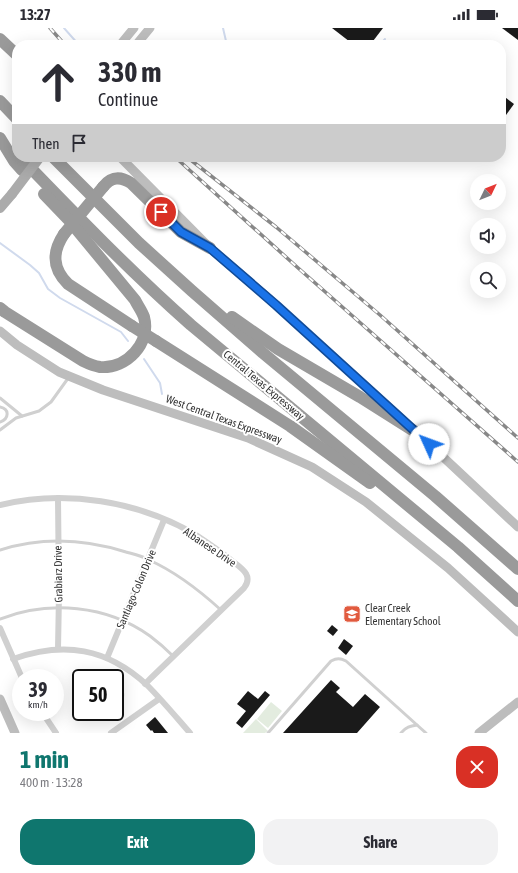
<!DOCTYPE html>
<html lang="en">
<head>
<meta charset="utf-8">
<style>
  :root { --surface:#fff; --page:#f2f2f3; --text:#2b2b33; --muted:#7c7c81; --accent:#0f766e }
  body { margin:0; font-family:"Asap Condensed",sans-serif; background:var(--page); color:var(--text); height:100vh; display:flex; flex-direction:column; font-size:15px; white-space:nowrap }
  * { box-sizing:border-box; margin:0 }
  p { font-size:13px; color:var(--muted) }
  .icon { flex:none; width:22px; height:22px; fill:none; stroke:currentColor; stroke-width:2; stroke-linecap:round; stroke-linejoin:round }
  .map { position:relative; height:705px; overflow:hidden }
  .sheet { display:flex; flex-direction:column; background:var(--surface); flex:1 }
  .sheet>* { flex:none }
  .hud { position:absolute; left:12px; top:12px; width:494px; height:122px; border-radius:16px; box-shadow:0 4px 16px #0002; background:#fff; color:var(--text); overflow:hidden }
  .needle { width:26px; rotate:47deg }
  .tools { position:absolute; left:470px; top:146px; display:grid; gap:8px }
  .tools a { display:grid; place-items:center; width:36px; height:36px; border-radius:50%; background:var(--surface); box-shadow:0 4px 16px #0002; font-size:20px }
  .speed { position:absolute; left:12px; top:641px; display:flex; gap:8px; font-size:20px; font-weight:700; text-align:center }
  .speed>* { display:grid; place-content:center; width:52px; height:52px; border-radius:50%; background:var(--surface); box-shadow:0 4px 16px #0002; line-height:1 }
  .speed small { font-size:10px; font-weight:400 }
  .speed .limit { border:2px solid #111; border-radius:6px; background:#fff; color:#111 }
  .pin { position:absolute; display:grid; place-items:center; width:34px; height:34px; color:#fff; margin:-17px; border:2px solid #fff; border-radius:50%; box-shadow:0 1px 4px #0007 }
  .me { position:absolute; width:44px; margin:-22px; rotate:313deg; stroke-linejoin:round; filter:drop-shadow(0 0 3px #0008) }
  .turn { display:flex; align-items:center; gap:14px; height:84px; padding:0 20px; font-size:18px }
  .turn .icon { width:52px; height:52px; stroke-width:2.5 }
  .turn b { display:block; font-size:28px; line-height:34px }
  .then { display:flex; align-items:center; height:38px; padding:0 20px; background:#0003; gap:8px; font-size:15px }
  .round { display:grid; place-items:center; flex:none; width:42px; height:42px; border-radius:16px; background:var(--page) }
  .head { display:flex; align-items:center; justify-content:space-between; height:68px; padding:0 20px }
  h1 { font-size:24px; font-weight:700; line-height:30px; color:var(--accent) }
  .button { display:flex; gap:8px; margin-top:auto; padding:8px 20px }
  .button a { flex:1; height:46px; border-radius:16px; background:var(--accent); color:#fff; font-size:16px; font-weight:700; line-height:46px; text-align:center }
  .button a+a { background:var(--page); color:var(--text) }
  .status { display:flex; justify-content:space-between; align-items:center; height:28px; padding:0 20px; background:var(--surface); direction:ltr }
  .status svg { height:11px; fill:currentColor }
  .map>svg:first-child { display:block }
  .green { fill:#e3ecdf }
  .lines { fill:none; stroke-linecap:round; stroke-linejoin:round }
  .stream { stroke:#d0daed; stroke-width:2 }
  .building { fill:#1a1a1a }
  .lane { stroke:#d0d0d0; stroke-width:3 }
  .street { stroke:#d0d0d0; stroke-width:6 }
  .secondary { stroke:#bdbdbd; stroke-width:9 }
  .primary { stroke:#ababab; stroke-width:10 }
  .highway { stroke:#9a9a9a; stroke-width:12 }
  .rail-casing { stroke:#888; stroke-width:3.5 }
  .rail { stroke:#fff; stroke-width:2; stroke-dasharray:6; stroke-linecap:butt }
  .primary-bridge { stroke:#ababab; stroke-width:10 }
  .highway-bridge { stroke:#9a9a9a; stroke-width:12 }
  .route-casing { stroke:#114b97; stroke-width:10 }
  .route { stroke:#1a73e8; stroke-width:7 }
  .labels { text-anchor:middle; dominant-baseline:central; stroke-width:4; stroke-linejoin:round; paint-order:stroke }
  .street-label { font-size:11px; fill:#333; stroke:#fff }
  .poi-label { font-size:11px; fill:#333; stroke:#fff; text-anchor:start }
</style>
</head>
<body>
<div class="status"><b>13:27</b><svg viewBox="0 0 49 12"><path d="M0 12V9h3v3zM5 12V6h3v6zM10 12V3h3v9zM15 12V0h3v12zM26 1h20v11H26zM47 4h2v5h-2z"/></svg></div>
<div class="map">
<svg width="518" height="705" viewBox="0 0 518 705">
  <rect width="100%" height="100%" fill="#fff"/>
  <g class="green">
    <path d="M 122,661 C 127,666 123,674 119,679 L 115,679 L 115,665 L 120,662 Z"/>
    <path d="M 271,674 L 282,683 L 268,700 L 257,691 Z"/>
    <path d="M 256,691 L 268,703 L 265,705 L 243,705 Z"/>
  </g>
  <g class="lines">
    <g class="stream">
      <path d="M 64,0 L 79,17"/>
      <path d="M 223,0 L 226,13 L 226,17"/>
      <path d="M 380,17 L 385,11"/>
      <path d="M 0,215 L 30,237 L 39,245 L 48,261 L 60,270 L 121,304 L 128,313"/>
      <path d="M 144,331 L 160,355 L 162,366"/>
    </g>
  </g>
  <g class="building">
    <path d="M 332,0 L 383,0 L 370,17 L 354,17 Z"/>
    <path d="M 502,0 L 518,0 L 518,12 Z"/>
    <path d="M 501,66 L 514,76 L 506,87 L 501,83 Z"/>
    <path d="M 332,597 L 338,602 L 333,608 L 327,603 Z"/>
    <path d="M 344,611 L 353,618 L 346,627 L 338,620 Z"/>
    <path d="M 331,652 L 340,660 L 336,664 L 353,679 L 365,666 L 380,679 L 357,705 L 283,705 Z"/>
    <path d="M 248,663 L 258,671 L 265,663 L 270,667 L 242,700 L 236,695 L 246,683 L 237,676 Z"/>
    <path d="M 155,689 L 168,705 L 154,705 L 152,702 L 151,703 L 146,697 Z"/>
  </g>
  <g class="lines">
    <g class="lane">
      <path d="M 0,370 L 22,388"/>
      <path d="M 0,379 C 10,381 9,391 0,394"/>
      <path d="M 0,402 L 16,390 L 39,383 L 51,374 L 69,349"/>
      <path d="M 0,522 C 41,509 85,511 126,524 C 133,526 142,528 149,532 C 176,544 199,562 221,582"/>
      <path d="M 0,591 C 49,572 107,577 150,608 C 158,614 166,621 173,628"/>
      <path d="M 268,705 L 331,633 C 337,630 340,630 346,633 L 417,697"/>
      <path d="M 401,705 C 406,699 410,698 417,697 L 426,705"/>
    </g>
    <g class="street">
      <path d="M 58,470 L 59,566 L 58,621"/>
      <path d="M 0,477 C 65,461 139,473 196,507 C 208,515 220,523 231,532 C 241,540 254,547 244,560 L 151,650 L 145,656"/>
      <path d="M 0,600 L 22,650"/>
      <path d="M 107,630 L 164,492"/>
      <path d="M 13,631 C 64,613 107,620 147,657 C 162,672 176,689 190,705"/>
      <path d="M 42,684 L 56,705"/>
      <path d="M 111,705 L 159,671"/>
    </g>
    <g class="secondary">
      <path d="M 120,17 L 134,0"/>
      <path d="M 136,17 L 150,0"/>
      <path d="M 120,129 L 210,220 L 266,268 L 403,392"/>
      <path d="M 0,303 L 17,317 L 59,344 L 103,362 L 248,410 L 312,439 L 366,474 L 448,540 L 518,604"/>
      <path d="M 412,400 L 518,499"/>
      <path d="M 0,671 L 15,705"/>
      <path d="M 479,705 L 518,674"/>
    </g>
    <path class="primary" d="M 0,180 L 12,166"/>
    <g class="highway">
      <path d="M 0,11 L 17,27"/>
      <path d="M 0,73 L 17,91"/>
      <path d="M 0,110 L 14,133 L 22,142"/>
      <path d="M 20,129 C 76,187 131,244 191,297 L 458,519 L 518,573"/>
      <path d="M 53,129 L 139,215 L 192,263 L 263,325 L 435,468 L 518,541"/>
      <path d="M 103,159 C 111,149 120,148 131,155 L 181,204 L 210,220"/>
      <path d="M 64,206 C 52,224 52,240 68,256 L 132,298"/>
      <path d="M 0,280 L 5,284 L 83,333 C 89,336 94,338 100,339 C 127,341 151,315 144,289 C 142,283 138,278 135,272 L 68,191 L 44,166"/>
      <path d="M 232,289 L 278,321 L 360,369 L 417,405"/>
      <path d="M 156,313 L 290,398 L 370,455"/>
    </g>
    <defs>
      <g id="rail">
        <path d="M 50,0 L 65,17"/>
        <path d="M 175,129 L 297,239 L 518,434"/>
        <path d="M 187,129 L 276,199 L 380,287 L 518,410"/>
      </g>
    </defs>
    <use href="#rail" class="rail-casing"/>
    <use href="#rail" class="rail"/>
    <path class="primary-bridge" d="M 12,166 L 40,129"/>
    <g class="highway-bridge">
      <path d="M 64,206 L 103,159"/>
      <path d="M 132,298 L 156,313"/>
    </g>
  </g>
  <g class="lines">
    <defs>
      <path id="route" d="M 161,184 L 181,204 L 210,220 L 276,277 L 429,416"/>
    </defs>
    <use href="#route" class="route-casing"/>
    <use href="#route" class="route"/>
  </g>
  <defs>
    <symbol id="school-square" viewBox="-11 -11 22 22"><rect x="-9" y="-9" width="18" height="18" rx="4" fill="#e15a3e" stroke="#fff"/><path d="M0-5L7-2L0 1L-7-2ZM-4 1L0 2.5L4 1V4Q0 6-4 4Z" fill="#fff"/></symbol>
  </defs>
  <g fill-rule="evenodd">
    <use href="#school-square" x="342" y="576" width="20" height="20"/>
  </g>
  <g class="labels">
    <g class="street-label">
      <text transform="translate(264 357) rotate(40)">Central Texas Expressway</text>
      <text transform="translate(224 391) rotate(20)">West Central Texas Expressway</text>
      <text transform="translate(210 519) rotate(34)">Albanese Drive</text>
      <text transform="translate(58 546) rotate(-91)">Grabiarz Drive</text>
      <text transform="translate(136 561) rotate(-67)">Santiago-Colon Drive</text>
    </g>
    <g class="poi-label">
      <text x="365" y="580">Clear Creek<tspan x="365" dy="13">Elementary School</tspan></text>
    </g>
  </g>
</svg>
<div class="tools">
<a><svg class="needle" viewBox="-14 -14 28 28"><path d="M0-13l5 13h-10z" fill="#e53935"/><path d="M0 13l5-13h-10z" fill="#7c7c81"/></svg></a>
<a><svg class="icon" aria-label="sound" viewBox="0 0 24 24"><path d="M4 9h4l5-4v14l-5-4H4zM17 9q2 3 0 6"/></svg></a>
<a><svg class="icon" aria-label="search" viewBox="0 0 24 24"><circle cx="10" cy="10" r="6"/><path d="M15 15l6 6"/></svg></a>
</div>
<div class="speed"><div>39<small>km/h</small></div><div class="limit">50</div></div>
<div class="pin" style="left:161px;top:184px;background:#d93025"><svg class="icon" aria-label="arrive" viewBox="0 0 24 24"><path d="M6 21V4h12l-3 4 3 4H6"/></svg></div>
<svg class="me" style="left:429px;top:416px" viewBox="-20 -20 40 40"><circle r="19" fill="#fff"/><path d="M0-13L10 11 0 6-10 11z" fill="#1a73e8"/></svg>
<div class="hud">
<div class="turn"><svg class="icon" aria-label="ahead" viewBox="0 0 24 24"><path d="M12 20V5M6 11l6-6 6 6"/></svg><div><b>330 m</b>Continue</div></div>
<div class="then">Then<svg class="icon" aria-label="arrive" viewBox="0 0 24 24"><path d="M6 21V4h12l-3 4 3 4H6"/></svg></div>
</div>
</div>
<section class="sheet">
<div class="head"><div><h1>1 min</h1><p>400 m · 13:28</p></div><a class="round" style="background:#d93025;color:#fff"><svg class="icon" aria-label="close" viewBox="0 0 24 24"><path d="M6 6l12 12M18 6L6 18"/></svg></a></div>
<div class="button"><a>Exit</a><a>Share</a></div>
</section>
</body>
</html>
